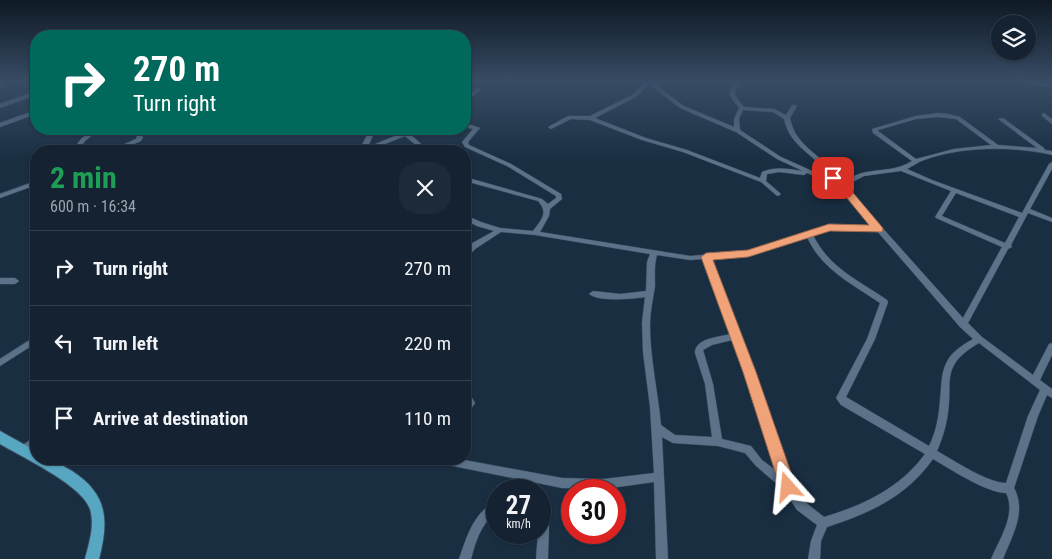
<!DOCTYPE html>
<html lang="en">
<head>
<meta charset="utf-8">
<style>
  :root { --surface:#142232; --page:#1d2a3a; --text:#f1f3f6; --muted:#9da4ac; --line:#333f4d }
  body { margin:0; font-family:"Roboto Condensed",sans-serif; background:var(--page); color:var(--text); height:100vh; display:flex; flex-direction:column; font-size:19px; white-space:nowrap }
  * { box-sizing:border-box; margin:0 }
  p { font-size:16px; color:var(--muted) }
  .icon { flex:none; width:28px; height:28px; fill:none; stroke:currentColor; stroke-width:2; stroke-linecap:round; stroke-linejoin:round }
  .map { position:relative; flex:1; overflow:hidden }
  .sheet { position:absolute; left:30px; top:145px; width:441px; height:320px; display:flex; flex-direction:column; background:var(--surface); border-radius:20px; box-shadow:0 1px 4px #0004,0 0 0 1px var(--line) }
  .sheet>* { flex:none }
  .guide { position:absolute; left:30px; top:30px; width:441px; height:105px; border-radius:20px; box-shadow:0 1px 4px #0004,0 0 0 1px var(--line); background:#00695c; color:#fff; overflow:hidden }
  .fabs { position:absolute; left:991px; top:15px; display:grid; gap:10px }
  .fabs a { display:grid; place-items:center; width:45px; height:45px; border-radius:50%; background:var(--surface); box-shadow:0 1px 4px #0004,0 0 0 1px var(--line); font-size:25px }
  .speed { position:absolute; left:486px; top:479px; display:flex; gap:10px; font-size:25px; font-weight:700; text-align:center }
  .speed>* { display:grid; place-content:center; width:65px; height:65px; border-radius:50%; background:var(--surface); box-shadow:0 1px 4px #0004,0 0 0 1px var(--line); line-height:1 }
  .speed small { font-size:12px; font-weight:400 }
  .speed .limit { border:8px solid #d22; background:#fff; color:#111 }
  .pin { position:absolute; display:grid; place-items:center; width:42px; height:42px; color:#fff; margin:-21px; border-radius:10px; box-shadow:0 2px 8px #0006 }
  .me { position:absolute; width:55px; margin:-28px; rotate:342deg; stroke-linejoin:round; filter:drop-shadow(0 0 4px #0008) }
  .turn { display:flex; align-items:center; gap:18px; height:105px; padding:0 20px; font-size:22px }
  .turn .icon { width:65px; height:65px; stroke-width:2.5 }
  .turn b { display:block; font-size:35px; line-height:42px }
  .round { display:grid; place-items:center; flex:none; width:52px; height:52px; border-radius:20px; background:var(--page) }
  .overview { display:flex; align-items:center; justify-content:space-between; height:85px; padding:0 20px }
  h1 { font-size:30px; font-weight:700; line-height:38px; color:#1e9e55 }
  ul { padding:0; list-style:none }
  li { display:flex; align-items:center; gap:15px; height:75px; padding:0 20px; border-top:1px solid var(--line) }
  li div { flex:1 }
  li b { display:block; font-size:19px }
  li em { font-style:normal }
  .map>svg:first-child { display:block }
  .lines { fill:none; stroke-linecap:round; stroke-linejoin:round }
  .minor-casing { stroke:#3b4c5d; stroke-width:1 }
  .major-casing { stroke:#3b4c5d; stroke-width:2 }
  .minor { fill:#5b7289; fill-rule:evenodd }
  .major { fill:#57a7c3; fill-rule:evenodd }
  .route { fill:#f0a278; stroke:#9c694e }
</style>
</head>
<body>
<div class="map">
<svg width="1052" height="559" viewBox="0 0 1052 559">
  <rect width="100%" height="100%" fill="#1a2e42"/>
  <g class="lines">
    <defs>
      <g id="minor">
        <path d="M 646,82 L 652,82 L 684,106 L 734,127 L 734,119 L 739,108 C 730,96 725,94 736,82 L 740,82 C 731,94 735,95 744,107 L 774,109 L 786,115 L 792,105 L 796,105 L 797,106 L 790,118 C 796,151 828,154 837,182 L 841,184 C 848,180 854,175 862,173 C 879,169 897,171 912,161 L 873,133 L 872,129 L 916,116 L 938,113 L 948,114 L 960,117 L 998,145 L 1037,148 L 998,119 L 1003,118 L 1044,148 L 1045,150 L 1052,151 L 1052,155 C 1012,146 963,146 924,160 C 918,162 913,166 907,169 L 932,180 L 1022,213 L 1049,164 L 1052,162 L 1052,169 L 1030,209 L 1052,218 L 1052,222 L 1028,213 L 1011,245 L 1012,247 L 1008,249 L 968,323 L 982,337 L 1033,375 L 1049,344 L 1052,343 L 1052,355 L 1040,380 L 1052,389 L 1052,398 L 1047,395 L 1038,416 L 1014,488 C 1027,512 1012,536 1003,559 L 991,559 C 999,540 1017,514 1006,493 C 987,493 950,469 933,459 C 906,497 870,513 827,527 L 821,541 L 820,559 L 808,559 L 811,541 L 817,525 L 797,510 L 784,490 L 756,466 L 745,453 L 718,446 L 673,443 L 662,437 L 668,559 L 656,559 L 654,482 L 604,489 L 562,488 L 433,462 L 431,459 L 459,459 L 562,478 L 604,479 L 654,473 L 650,407 L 643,352 L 642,323 L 645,297 C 632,299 599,302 589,294 L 593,291 L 620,294 L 646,291 L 647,262 L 650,254 L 535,235 L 501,232 L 475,249 L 468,257 L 465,257 L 465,250 L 469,245 L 494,231 L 477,226 L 465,220 L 465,215 L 481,222 L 500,228 L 533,231 C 541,220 549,213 538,201 L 465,181 L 465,177 L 542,199 L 548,204 L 556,198 L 556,196 L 507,166 L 465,147 L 462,142 L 473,129 L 465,127 L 465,123 L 480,128 L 468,142 L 469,145 L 511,164 L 561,194 L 562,199 L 550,209 L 549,216 L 540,232 L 690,256 L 748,251 L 829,226 L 847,225 L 873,226 L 839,187 L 807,173 L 804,175 L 779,172 L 767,174 L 766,181 L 781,194 L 778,196 L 776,195 L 761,182 L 683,152 L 642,140 L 590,120 L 571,119 L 551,129 L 548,127 L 568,116 L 590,116 L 632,95 ZM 649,84 L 680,108 L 736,132 L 777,159 L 803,171 C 788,169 776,166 762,172 L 760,178 L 687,150 L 646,138 L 595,118 L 636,97 ZM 743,110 L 773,112 L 784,119 C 791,150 818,154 830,179 L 781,157 L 740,130 L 739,119 ZM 938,117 L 956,119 L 991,145 L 954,149 L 916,159 L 878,131 L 878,130 L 916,119 ZM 901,171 L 951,191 L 935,217 L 936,218 L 1002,247 L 963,318 L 845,186 L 864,176 ZM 956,193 L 1019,217 L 1005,243 L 942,216 ZM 847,229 L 877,231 L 960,327 L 973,339 C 964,344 955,350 949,358 C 940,372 942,385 940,400 C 939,416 936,432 929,446 L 846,397 L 875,339 L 888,302 L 887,300 C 858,280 829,268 813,235 L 829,230 ZM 807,237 C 822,270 851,283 880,303 L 867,339 L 836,398 L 841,405 L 925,454 C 900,488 864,505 824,517 L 805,502 L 792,484 L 753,372 L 710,259 L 748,255 ZM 657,255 L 690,260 L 703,259 L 731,334 C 719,337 695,338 695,353 L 705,384 L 712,437 L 675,435 L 661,425 C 658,392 650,358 650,325 C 650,312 653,299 655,286 C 655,275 654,265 657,255 ZM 733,340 L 778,472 L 762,460 L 751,446 L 722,439 L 713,384 L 703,350 L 712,345 ZM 979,343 L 1040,390 L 1028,416 L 1006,483 C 988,483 953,460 937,451 C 944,435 948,419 949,402 C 950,390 948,377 953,367 C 958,356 969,349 979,343 Z"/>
        <path d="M 1020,82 L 1052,85 L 1052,87 L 1022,83 Z"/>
        <path d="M 0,84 L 2,84 L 4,85 L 0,87 Z"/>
        <path d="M 477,88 L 482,89 L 465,102 L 465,97 Z"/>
        <path d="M 36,91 L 36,95 L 0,108 L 0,104 Z"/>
        <path d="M 36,110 L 36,114 L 0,127 L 0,123 Z"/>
        <path d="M 1044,113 L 1052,119 L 1052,124 L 1042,116 L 1042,114 Z"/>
        <path d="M 94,129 L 96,130 L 96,132 L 85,141 L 78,151 L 72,151 L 81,139 Z"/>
        <path d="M 129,129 L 135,129 L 143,137 L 141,141 L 117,151 L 110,151 L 111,150 L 136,139 L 137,137 Z"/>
        <path d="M 366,129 L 372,129 L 373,135 L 368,147 L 402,133 L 398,129 L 404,129 L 407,131 L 414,129 L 421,129 L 420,130 L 410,134 L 429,151 L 423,151 L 405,136 L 367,151 L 359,151 L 367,135 Z"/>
        <path d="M 36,181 L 36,185 L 0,198 L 0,194 Z"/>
        <path d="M 0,278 L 15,278 L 19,281 L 15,284 L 0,284 Z"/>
        <path d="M 36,336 L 36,343 L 0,366 L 0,359 Z"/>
        <path d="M 465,390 L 468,391 L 475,403 L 468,413 L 465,414 Z"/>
        <path d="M 36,436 L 36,445 L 23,454 L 20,453 L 18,450 L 20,447 Z"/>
        <path d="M 540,490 L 544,491 C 552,512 548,537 548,559 L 536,559 L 538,532 L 540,532 Z"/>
        <path d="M 498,500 L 498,511 C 481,523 476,541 471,559 L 459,559 C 467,536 474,511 498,500 Z"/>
      </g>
      <path id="major" d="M 0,431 L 36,451 L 36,459 C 52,459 58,463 72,471 C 108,494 109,521 99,559 L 85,559 C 89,543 95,526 90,509 C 82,485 22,457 0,444 Z"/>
    </defs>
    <use href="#minor" class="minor-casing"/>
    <use href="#major" class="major-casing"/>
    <use href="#minor" class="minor"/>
    <use href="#major" class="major"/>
  </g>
  <linearGradient id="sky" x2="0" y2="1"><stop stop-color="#0e1924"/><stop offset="0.51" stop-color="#384c65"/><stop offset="1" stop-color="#384c65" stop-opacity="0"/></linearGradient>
  <rect width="1052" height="160" fill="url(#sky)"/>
  <path class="route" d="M 833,175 L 836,176 L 838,181 L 849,188 L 882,227 L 883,229 L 882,232 L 830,231 L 748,257 L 713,260 L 756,372 L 796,487 L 793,493 L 788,495 L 782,493 L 780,487 L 743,372 L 701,257 L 706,253 L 748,250 L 829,224 L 869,225 L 842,192 L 831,185 L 828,178 Z"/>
</svg>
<div class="fabs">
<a><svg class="icon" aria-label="layers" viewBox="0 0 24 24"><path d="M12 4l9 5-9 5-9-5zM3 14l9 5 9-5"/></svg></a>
</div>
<div class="speed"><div>27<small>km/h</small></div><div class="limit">30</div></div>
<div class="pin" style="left:833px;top:178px;background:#d93025"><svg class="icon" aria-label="arrive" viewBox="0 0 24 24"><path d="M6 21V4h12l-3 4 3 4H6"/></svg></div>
<svg class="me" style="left:788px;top:487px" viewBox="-20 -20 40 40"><path d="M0-17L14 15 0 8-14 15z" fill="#f0a278" stroke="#fff" stroke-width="4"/></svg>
<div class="guide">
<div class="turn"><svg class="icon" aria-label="right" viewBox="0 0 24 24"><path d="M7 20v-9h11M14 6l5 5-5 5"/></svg><div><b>270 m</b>Turn right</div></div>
</div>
<section class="sheet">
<div class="overview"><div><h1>2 min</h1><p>600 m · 16:34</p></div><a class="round"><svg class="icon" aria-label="close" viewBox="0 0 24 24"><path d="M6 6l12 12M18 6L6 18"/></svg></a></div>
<ul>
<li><svg class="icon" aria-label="right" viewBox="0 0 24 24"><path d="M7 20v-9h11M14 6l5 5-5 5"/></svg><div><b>Turn right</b></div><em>270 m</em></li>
<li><svg class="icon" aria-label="left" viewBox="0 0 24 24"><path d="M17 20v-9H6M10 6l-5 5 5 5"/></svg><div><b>Turn left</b></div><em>220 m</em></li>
<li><svg class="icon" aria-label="arrive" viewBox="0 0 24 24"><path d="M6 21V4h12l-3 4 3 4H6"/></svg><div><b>Arrive at destination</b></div><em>110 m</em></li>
</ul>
</section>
</div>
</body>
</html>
